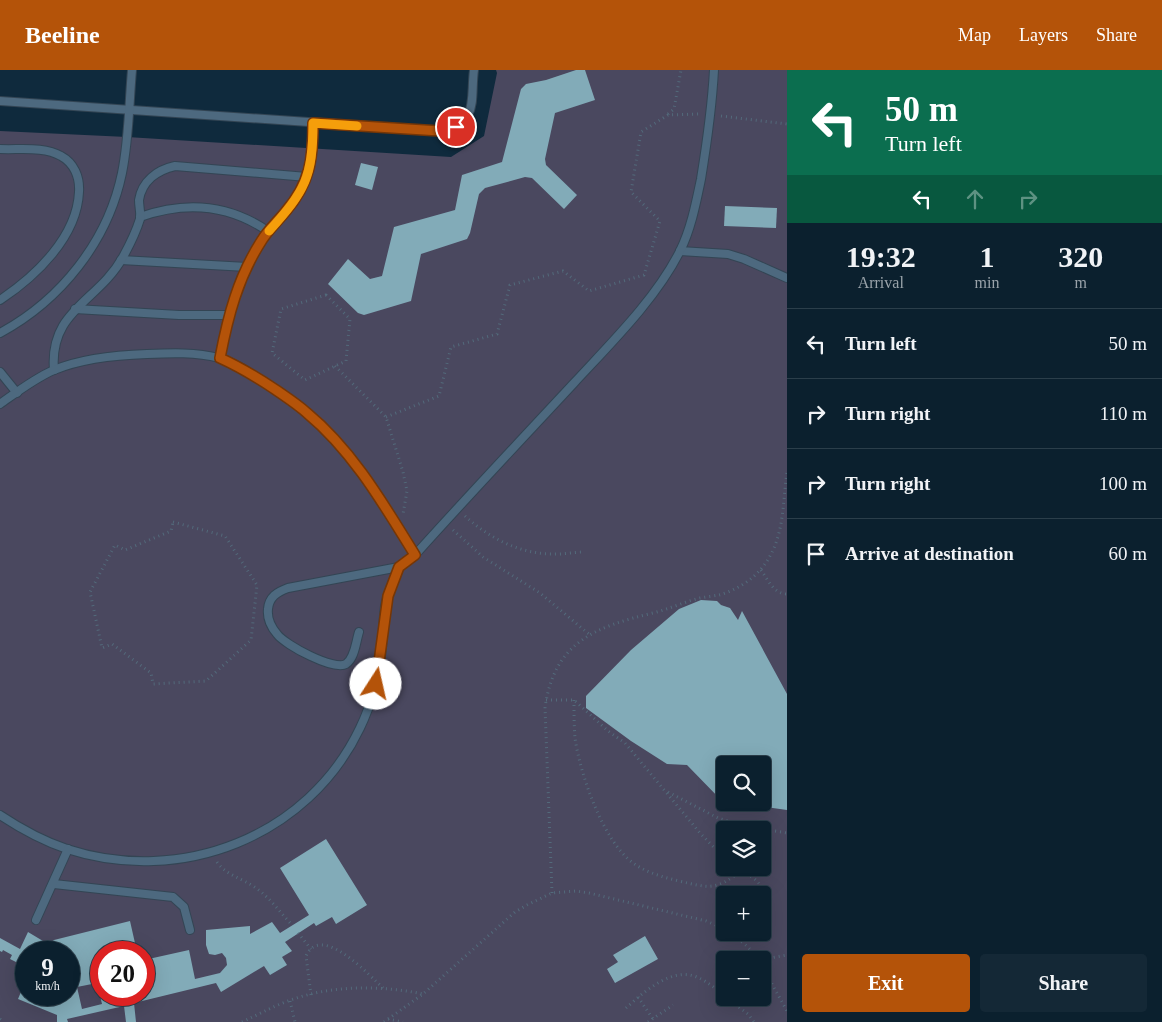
<!DOCTYPE html>
<html lang="en">
<head>
<meta charset="utf-8">
<style>
  :root { --surface:#0b202e; --page:#142836; --text:#f1f3f6; --muted:#9aa3aa; --line:#2b3e4a; --accent:#b45309 }
  body { margin:0; font-family:"Times New Roman",serif; background:var(--page); color:var(--text); height:100vh; display:flex; flex-direction:column; font-size:19px; white-space:nowrap }
  * { box-sizing:border-box; margin:0 }
  p { font-size:16px; color:var(--muted) }
  .icon { flex:none; width:28px; height:28px; fill:none; stroke:currentColor; stroke-width:2; stroke-linecap:round; stroke-linejoin:round }
  .map { position:relative; flex:1; overflow:hidden }
  .drawer { display:flex; flex-direction:column; background:var(--surface); width:375px }
  .drawer>* { flex:none }
  .guide { background:#0b6e4f; color:#fff; overflow:hidden }
  .controls { position:absolute; left:716px; top:686px; display:grid; gap:10px }
  .controls a { display:grid; place-items:center; width:55px; height:55px; border-radius:5px; background:var(--surface); box-shadow:0 5px 20px #0002,0 0 0 1px var(--line); font-size:25px }
  .speed { position:absolute; left:15px; top:871px; display:flex; gap:10px; font-size:25px; font-weight:700; text-align:center }
  .speed>* { display:grid; place-content:center; width:65px; height:65px; border-radius:50%; background:var(--surface); box-shadow:0 5px 20px #0002,0 0 0 1px var(--line); line-height:1 }
  .speed small { font-size:12px; font-weight:400 }
  .speed .limit { border:8px solid #d22; background:#fff; color:#111 }
  .pin { position:absolute; display:grid; place-items:center; width:42px; height:42px; color:#fff; margin:-21px; border:2px solid #fff; border-radius:50%; box-shadow:0 1px 5px #0007 }
  .me { position:absolute; width:55px; margin:-28px; rotate:10deg; stroke-linejoin:round; filter:drop-shadow(0 0 4px #0008) }
  .turn { display:flex; align-items:center; gap:18px; height:105px; padding:0 15px; font-size:22px }
  .turn .icon { width:65px; height:65px; stroke-width:2.5 }
  .turn b { display:block; font-size:35px; line-height:42px }
  .lanes { display:flex; align-items:center; height:48px; padding:0 15px; background:#0003; justify-content:center; gap:25px; direction:ltr }
  .lanes .off { opacity:.35 }
  .eta { display:flex; justify-content:space-evenly; align-items:center; height:85px; text-align:center }
  .eta b { font-size:30px; font-weight:800; line-height:35px }
  .primary-button { display:flex; gap:10px; margin-top:auto; padding:10px 15px }
  .primary-button a { flex:1; height:58px; border-radius:5px; background:var(--accent); color:#fff; font-size:20px; font-weight:800; line-height:58px; text-align:center }
  .primary-button a+a { background:var(--page); color:var(--text) }
  ul { padding:0; list-style:none }
  li { display:flex; align-items:center; gap:15px; height:70px; padding:0 15px; border-top:1px solid var(--line) }
  li div { flex:1 }
  li b { display:block; font-size:19px }
  li em { font-style:normal }
  header { display:flex; align-items:center; gap:30px; box-sizing:border-box; height:70px; padding:0 25px; background:var(--accent); color:#fff }
  header strong { font-size:24px }
  nav { display:flex; gap:28px; margin-inline-start:auto; font-size:18px }
  main { display:flex; flex:1; min-height:0 }
  .map>svg:first-child { display:block }
  .green { fill:#4a485f; fill-rule:evenodd }
  .building { fill:#82abb8; fill-rule:evenodd }
  .lines { fill:none; stroke-linecap:round; stroke-linejoin:round }
  .service-casing { stroke:#334554; stroke-width:10 }
  .path { stroke:#536a7b; stroke-width:3; stroke-dasharray:1 4; stroke-linecap:butt }
  .service { stroke:#4d697f; stroke-width:8 }
  .route-casing { stroke:#753606; stroke-width:12 }
  .route { stroke:#b45309; stroke-width:9 }
  .slow { stroke:#f59e0b; stroke-width:9 }
</style>
</head>
<body>
<header>
<strong>Beeline</strong>
<nav><a>Map</a><a>Layers</a><a>Share</a></nav>
</header>
<main>
<div class="map">
<svg width="787" height="952" viewBox="0 0 787 952">
  <rect width="100%" height="100%" fill="#0f2a3d"/>
  <path class="green" d="M 496,0 L 787,0 L 787,952 L 0,952 L 0,61 L 127,67 L 451,87 L 484,66 L 497,3 ZM 725,695 L 762,695 L 762,732 L 725,732 ZM 725,760 L 762,760 L 762,798 L 725,798 ZM 725,825 L 762,825 L 762,862 L 725,862 ZM 26,882 L 69,882 L 69,925 L 26,925 ZM 101,882 L 144,882 L 144,925 L 101,925 ZM 725,890 L 762,890 L 762,928 L 725,928 Z"/>
  <g class="building">
    <path d="M 576,0 L 585,0 L 595,30 L 555,43 L 545,89 L 546,95 L 577,125 L 564,139 L 532,108 L 525,107 L 485,118 L 479,124 L 470,163 L 467,169 L 421,184 L 411,231 L 364,245 L 358,243 L 328,214 L 348,189 L 370,209 L 382,206 L 394,157 L 455,140 L 462,105 L 502,92 L 521,19 L 526,14 L 546,10 Z"/>
    <path d="M 361,93 L 378,97 L 372,120 L 355,115 Z"/>
    <path d="M 725,136 L 777,138 L 776,158 L 724,156 Z"/>
    <path d="M 701,530 L 717,531 L 721,535 L 730,538 L 738,550 L 742,541 L 787,624 L 787,740 L 743,734 L 762,732 L 762,695 L 725,695 L 725,731 L 722,731 L 687,695 L 667,694 L 631,671 L 586,638 L 586,626 L 631,580 L 679,539 Z"/>
    <path d="M 326,769 L 367,835 L 336,854 L 332,847 L 316,856 L 314,853 L 285,872 L 292,881 L 282,887 L 287,895 L 270,905 L 264,896 L 221,922 L 216,913 L 134,933 L 136,952 L 126,952 L 124,936 L 67,949 L 68,952 L 57,952 L 57,945 L 18,929 L 26,910 L 26,925 L 69,925 L 69,882 L 26,882 L 26,894 L 24,896 L 10,889 L 12,885 L 3,880 L 2,882 L 0,881 L 0,868 L 20,879 L 28,862 L 48,874 L 54,870 L 130,851 L 137,882 L 101,882 L 101,925 L 144,925 L 144,890 L 189,880 L 195,909 L 220,903 L 227,895 L 226,888 L 222,883 L 215,885 L 209,884 L 206,875 L 206,860 L 250,856 L 250,864 L 272,852 L 280,863 L 309,845 L 280,798 ZM 97,913 L 102,934 L 82,939 L 77,917 Z"/>
    <path d="M 645,866 L 658,889 L 615,913 L 607,899 L 618,892 L 613,885 Z"/>
  </g>
  <g class="lines">
    <defs>
      <g id="service">
        <path d="M 0,31 L 440,61 C 480,54 470,29 474,0"/>
        <path d="M 0,79 C 19,80 44,76 61,86 C 74,93 80,107 79,122 C 77,167 36,206 0,230"/>
        <path d="M 140,147 C 185,131 229,134 269,162"/>
        <path d="M 680,181 L 728,184 L 744,189 L 787,208"/>
        <path d="M 121,190 L 247,197"/>
        <path d="M 75,239 L 179,245 L 229,245"/>
        <path d="M 0,263 C 61,230 108,171 122,103 C 129,69 129,34 132,0"/>
        <path d="M 219,288 L 229,245 L 241,208 L 262,169 L 294,132 L 307,107 L 313,78 L 313,53"/>
        <path d="M 54,300 C 49,240 98,232 123,187 C 129,176 136,162 140,149 C 141,143 139,137 139,130 C 142,111 157,100 175,96 L 307,107"/>
        <path d="M 0,302 L 17,323"/>
        <path d="M 0,334 C 17,322 35,308 54,300 C 83,288 116,285 147,284 C 171,283 196,282 219,288 C 237,293 253,305 268,315 C 282,324 296,333 308,344 C 353,384 384,434 415,485"/>
        <path d="M 359,562 C 356,571 355,588 346,594 C 334,601 285,575 277,564 C 271,557 267,548 268,539 C 269,527 277,522 288,518 L 399,497 L 415,485 C 467,427 521,370 574,313 C 610,274 656,229 680,181 C 691,159 696,133 701,109 C 707,72 712,37 714,0"/>
        <path d="M 0,745 C 21,759 43,771 67,779 C 181,816 308,767 360,658 C 372,633 379,606 382,578 C 383,564 383,550 385,536 C 387,523 394,510 399,497"/>
        <path d="M 54,814 L 173,827 L 184,837 L 190,860"/>
        <path d="M 36,850 L 68,779"/>
      </g>
    </defs>
    <use href="#service" class="service-casing"/>
    <g class="path">
      <path d="M 668,44 L 674,39 L 681,0"/>
      <path d="M 721,46 L 787,54"/>
      <path d="M 326,225 L 350,249 L 346,291 L 305,310 L 272,283 L 281,239 Z"/>
      <path d="M 335,296 L 386,347 L 403,402 L 407,421 L 403,444"/>
      <path d="M 386,347 L 439,326 L 451,277 L 497,264 L 510,215 L 563,201 L 589,221 L 644,205 L 660,151 L 631,122 L 641,62 L 668,45 L 700,44"/>
      <path d="M 465,446 C 490,469 522,485 557,484 C 566,484 575,482 584,482"/>
      <path d="M 173,452 L 225,466 L 257,515 L 251,570 L 206,611 L 153,614 L 151,603 L 112,574 L 102,578 L 90,522 L 115,475 L 125,480 L 171,461 Z"/>
      <path d="M 453,460 L 483,487 L 540,523 L 590,565"/>
      <path d="M 761,500 C 768,510 774,524 787,524"/>
      <path d="M 546,630 L 574,630 L 608,661 L 625,673 L 700,763 L 725,789"/>
      <path d="M 574,630 C 574,643 574,656 575,668 C 580,704 603,771 633,793 C 647,803 663,807 679,811 C 709,818 716,821 742,800"/>
      <path d="M 668,722 L 718,748 L 745,756 L 787,763"/>
      <path d="M 217,792 C 227,806 242,808 256,818 C 270,828 280,842 292,855"/>
      <path d="M 738,798 C 752,807 768,814 762,834"/>
      <path d="M 552,823 L 545,638 C 554,572 595,557 653,543 C 669,539 684,532 700,528 C 706,527 713,526 719,525 C 734,521 751,511 761,499 C 785,471 782,436 787,402"/>
      <path d="M 730,862 L 748,877 L 759,890"/>
      <path d="M 298,863 L 311,879"/>
      <path d="M 742,871 L 747,862"/>
      <path d="M 759,890 L 787,885"/>
      <path d="M 762,896 L 787,941"/>
      <path d="M 311,925 L 306,886 C 321,852 370,906 383,918"/>
      <path d="M 638,927 L 653,949"/>
      <path d="M 727,928 L 748,944 L 754,952"/>
      <path d="M 290,931 L 295,952"/>
      <path d="M 626,938 C 644,922 673,895 699,908 C 708,912 717,920 725,926"/>
      <path d="M 0,949 L 4,952"/>
      <path d="M 388,949 L 403,952"/>
      <path d="M 242,952 C 257,945 272,937 288,931 C 330,915 380,915 423,924"/>
      <path d="M 384,952 L 423,924 L 515,842 L 527,835 L 552,823 L 576,821 L 589,823 L 706,851 L 725,859"/>
      <path d="M 648,952 L 673,935"/>
    </g>
    <use href="#service" class="service"/>
  </g>
  <g class="lines">
    <defs>
      <path id="route" d="M 376,614 L 388,526 L 399,497 L 415,485 C 384,435 353,381 307,343 C 297,334 286,327 276,320 C 258,308 240,297 220,288 C 228,246 238,207 262,170 C 268,160 278,151 286,141 C 310,113 313,89 313,53 L 440,61 L 456,57"/>
    </defs>
    <use href="#route" class="route-casing"/>
    <use href="#route" class="route"/>
    <path class="slow" d="M 269,161 C 305,121 313,107 313,53 L 357,56"/>
  </g>
</svg>
<div class="controls">
<a><svg class="icon" aria-label="search" viewBox="0 0 24 24"><circle cx="10" cy="10" r="6"/><path d="M15 15l6 6"/></svg></a>
<a><svg class="icon" aria-label="layers" viewBox="0 0 24 24"><path d="M12 4l9 5-9 5-9-5zM3 14l9 5 9-5"/></svg></a>
<a>+</a>
<a>−</a>
</div>
<div class="speed"><div>9<small>km/h</small></div><div class="limit">20</div></div>
<div class="pin" style="left:456px;top:57px;background:#d93025"><svg class="icon" aria-label="arrive" viewBox="0 0 24 24"><path d="M6 21V4h12l-3 4 3 4H6"/></svg></div>
<svg class="me" style="left:376px;top:614px" viewBox="-20 -20 40 40"><circle r="19" fill="#fff"/><path d="M0-13L10 11 0 6-10 11z" fill="#b45309"/></svg>
</div>
<section class="drawer">
<div class="guide">
<div class="turn"><svg class="icon" aria-label="left" viewBox="0 0 24 24"><path d="M17 20v-9H6M10 6l-5 5 5 5"/></svg><div><b>50 m</b>Turn left</div></div>
<div class="lanes"><svg class="icon" aria-label="left" viewBox="0 0 24 24"><path d="M17 20v-9H6M10 6l-5 5 5 5"/></svg><svg class="icon off" aria-label="ahead" viewBox="0 0 24 24"><path d="M12 20V5M6 11l6-6 6 6"/></svg><svg class="icon off" aria-label="right" viewBox="0 0 24 24"><path d="M7 20v-9h11M14 6l5 5-5 5"/></svg></div>
</div>
<div class="eta">
<div><b>19:32</b><p>Arrival</p></div>
<div><b>1</b><p>min</p></div>
<div><b>320</b><p>m</p></div>
</div>
<ul>
<li><svg class="icon" aria-label="left" viewBox="0 0 24 24"><path d="M17 20v-9H6M10 6l-5 5 5 5"/></svg><div><b>Turn left</b></div><em>50 m</em></li>
<li><svg class="icon" aria-label="right" viewBox="0 0 24 24"><path d="M7 20v-9h11M14 6l5 5-5 5"/></svg><div><b>Turn right</b></div><em>110 m</em></li>
<li><svg class="icon" aria-label="right" viewBox="0 0 24 24"><path d="M7 20v-9h11M14 6l5 5-5 5"/></svg><div><b>Turn right</b></div><em>100 m</em></li>
<li><svg class="icon" aria-label="arrive" viewBox="0 0 24 24"><path d="M6 21V4h12l-3 4 3 4H6"/></svg><div><b>Arrive at destination</b></div><em>60 m</em></li>
</ul>
<div class="primary-button"><a>Exit</a><a>Share</a></div>
</section>
</main>
</body>
</html>
